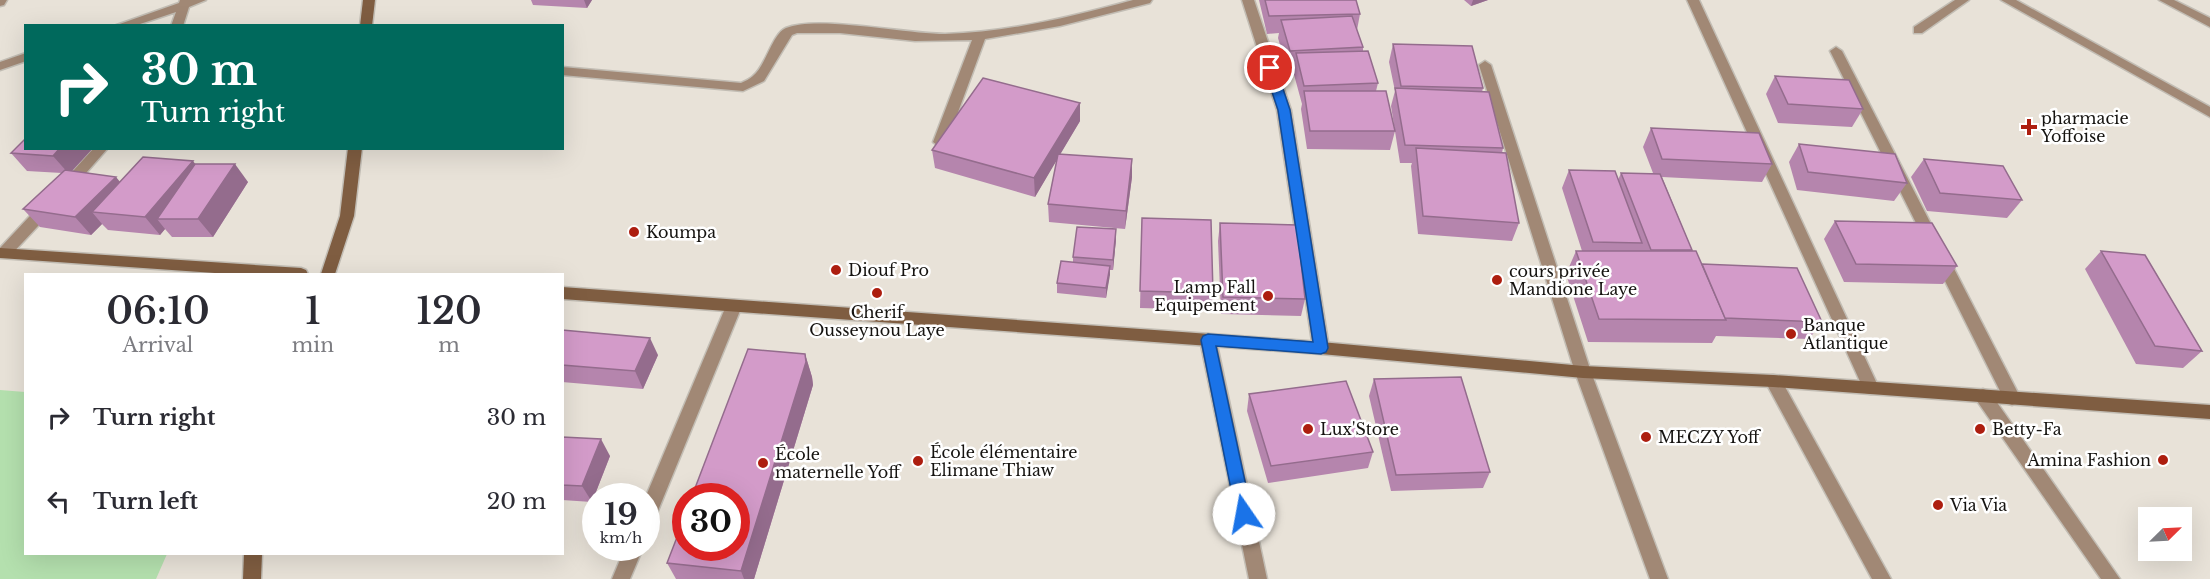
<!DOCTYPE html>
<html lang="en">
<head>
<meta charset="utf-8">
<style>
  :root { --surface:#fff; --page:#f7f7f7; --text:#2b2b33; --muted:#7c7c81 }
  body { margin:0; font-family:"Libre Baskerville",serif; background:var(--page); color:var(--text); height:100vh; display:flex; flex-direction:column; font-size:22px; white-space:nowrap }
  * { box-sizing:border-box; margin:0 }
  p { font-size:20px; color:var(--muted) }
  .icon { flex:none; width:33px; height:33px; fill:none; stroke:currentColor; stroke-width:2; stroke-linecap:round; stroke-linejoin:round }
  .map { position:relative; flex:1; overflow:hidden }
  .sheet { position:absolute; left:24px; top:273px; width:540px; height:282px; display:flex; flex-direction:column; background:var(--surface); border-radius:0px; box-shadow:0 6px 24px #0002 }
  .sheet>* { flex:none }
  .hud { position:absolute; left:24px; top:24px; width:540px; height:126px; border-radius:0px; box-shadow:0 6px 24px #0002; background:#00695c; color:#fff; overflow:hidden }
  .needle { width:39px; rotate:66deg }
  .tools { position:absolute; left:2138px; top:507px; display:grid; gap:12px }
  .tools a { display:grid; place-items:center; width:54px; height:54px; border-radius:0px; background:var(--surface); box-shadow:0 6px 24px #0002; font-size:30px }
  .speed { position:absolute; left:582px; top:483px; display:flex; gap:12px; font-size:30px; font-weight:700; text-align:center }
  .speed>* { display:grid; place-content:center; width:78px; height:78px; border-radius:50%; background:var(--surface); box-shadow:0 6px 24px #0002; line-height:1 }
  .speed small { font-size:15px; font-weight:400 }
  .speed .limit { border:9px solid #d22; background:#fff; color:#111 }
  .pin { position:absolute; display:grid; place-items:center; width:51px; height:51px; color:#fff; margin:-26px; border:3px solid #fff; border-radius:50%; box-shadow:0 2px 6px #0007 }
  .me { position:absolute; width:66px; margin:-33px; rotate:348deg; stroke-linejoin:round; filter:drop-shadow(0 0 4px #0008) }
  .turn { display:flex; align-items:center; gap:21px; height:126px; padding:0 18px; font-size:27px }
  .turn .icon { width:78px; height:78px; stroke-width:2.5 }
  .turn b { display:block; font-size:42px; line-height:51px }
  .eta { display:flex; justify-content:space-evenly; align-items:center; height:102px; text-align:center }
  .eta b { font-size:36px; font-weight:600; line-height:42px }
  ul { padding:0; list-style:none }
  li { display:flex; align-items:center; gap:18px; height:84px; padding:0 18px }
  li div { flex:1 }
  li b { display:block; font-size:22px }
  li em { font-style:normal }
  .map>svg:first-child { display:block }
  .green { fill:#b4e0ae }
  .lines { fill:none; stroke-linecap:round; stroke-linejoin:round }
  .street-casing { stroke:#c2bdb4; stroke-width:3 }
  .secondary-casing { stroke:#c2bdb4; stroke-width:3 }
  .street { fill:#a18875; fill-rule:evenodd }
  .secondary { fill:#7f5d41; fill-rule:evenodd }
  .wall { fill:#b585ad }
  .shaded-wall { fill:#946c8d }
  .building { fill:#d39bc9; stroke:#946c8d; stroke-width:1.5 }
  .route { fill:#1a73e8; stroke:#114b97; stroke-width:1.5 }
  .poi-dot { fill:#ad1e0f; stroke:#fff; stroke-width:2 }
  .labels { text-anchor:middle; dominant-baseline:central; stroke-width:5; stroke-linejoin:round; paint-order:stroke }
  .poi-label { font-size:16px; fill:#151310; stroke:#fff; text-anchor:start }
</style>
</head>
<body>
<div class="map">
<svg width="2210" height="579" viewBox="0 0 2210 579">
  <rect width="100%" height="100%" fill="#e8e2d8"/>
  <path class="green" d="M 0,390 L 25,392 L 26,554 L 167,554 L 156,579 L 0,579 Z"/>
  <g class="lines">
    <defs>
      <g id="street">
        <path d="M 0,0 L 7,0 L 4,5 L 0,6 Z"/>
        <path d="M 180,0 L 206,0 L 189,7 L 183,26 L 171,26 L 176,12 L 134,26 L 114,26 L 179,3 Z"/>
        <path d="M 1133,0 L 1152,0 L 1150,3 L 1060,26 L 985,39 L 947,142 L 940,147 L 933,142 L 972,40 L 915,41 L 840,33 L 797,33 L 792,35 L 764,81 L 743,91 L 562,75 L 562,67 L 741,83 C 745,81 750,79 753,76 C 766,66 772,34 786,28 C 817,15 906,34 945,34 C 1009,32 1071,17 1133,0 Z"/>
        <path d="M 1242,0 L 1254,0 L 1291,110 L 1329,348 L 1327,352 L 1315,352 L 1313,348 L 1277,110 Z"/>
        <path d="M 1687,0 L 1699,0 L 1879,388 L 1877,393 L 1871,394 L 1865,393 L 1863,388 Z"/>
        <path d="M 1955,0 L 1969,0 L 1922,33 L 1914,33 L 1914,27 Z"/>
        <path d="M 2001,0 L 2016,0 L 2210,107 L 2210,117 Z"/>
        <path d="M 2159,0 L 2174,0 L 2210,18 L 2210,27 Z"/>
        <path d="M 1836,47 L 1842,51 L 2018,393 L 2020,398 L 2018,403 L 2012,405 L 2006,403 L 1830,51 Z"/>
        <path d="M 26,53 L 26,61 L 0,70 L 0,62 Z"/>
        <path d="M 1485,61 L 1491,65 L 1591,372 L 1668,579 L 1650,579 L 1575,372 L 1479,65 Z"/>
        <path d="M 94,148 L 108,148 L 72,189 L 62,189 L 60,186 L 62,183 Z"/>
        <path d="M 47,202 L 52,203 L 54,207 L 52,211 L 9,257 L 0,257 L 0,248 L 42,203 Z"/>
        <path d="M 734,300 L 739,302 L 742,306 L 655,518 L 652,523 L 646,525 L 646,496 L 726,306 L 729,302 Z"/>
        <path d="M 1208,334 L 1213,336 L 1216,340 L 1267,579 L 1249,579 L 1200,340 L 1203,336 Z"/>
        <path d="M 1773,375 L 1779,376 L 1891,579 L 1872,579 L 1765,381 L 1767,376 Z"/>
        <path d="M 1983,389 L 1989,391 L 2120,579 L 2101,579 L 1977,401 L 1975,396 L 1977,391 Z"/>
        <path d="M 625,548 L 643,548 L 630,579 L 612,579 Z"/>
      </g>
      <g id="secondary">
        <path d="M 363,0 L 375,0 L 372,26 L 360,26 Z"/>
        <path d="M 348,148 L 362,148 L 354,216 L 335,274 L 321,274 L 340,216 Z"/>
        <path d="M 0,248 L 301,268 L 306,270 L 308,274 L 229,274 L 0,258 Z"/>
        <path d="M 562,287 L 1321,342 L 1583,366 L 1773,375 L 2210,405 L 2210,419 L 1773,387 L 1583,378 L 1321,354 L 562,299 Z"/>
        <path d="M 244,554 L 262,554 L 261,579 L 243,579 Z"/>
      </g>
    </defs>
    <use href="#street" class="street-casing"/>
    <use href="#secondary" class="secondary-casing"/>
    <use href="#street" class="street"/>
    <use href="#secondary" class="secondary"/>
  </g>
  <g class="wall">
    <path d="M 531,0 L 592,0 L 587,8 L 533,5 Z"/>
    <path d="M 1259,0 L 1356,0 L 1360,14 L 1357,30 L 1363,47 L 1363,51 L 1378,83 L 1376,91 L 1395,131 L 1390,150 L 1307,149 L 1301,109 L 1302,104 L 1293,71 L 1294,69 L 1287,69 L 1278,38 L 1279,33 L 1267,34 Z"/>
    <path d="M 1464,0 L 1488,0 L 1471,6 Z"/>
    <path d="M 1393,44 L 1483,88 L 1482,92 L 1503,148 L 1502,153 L 1519,223 L 1512,241 L 1418,234 L 1411,166 L 1412,163 L 1400,163 L 1391,106 L 1395,91 L 1389,62 Z"/>
    <path d="M 1775,76 L 1863,109 L 1852,127 L 1778,123 L 1766,94 Z"/>
    <path d="M 1080,121 L 1060,154 L 1132,177 L 1125,229 L 1049,222 L 1048,204 L 1057,159 L 1035,197 L 935,168 L 932,150 Z"/>
    <path d="M 1651,128 L 1772,164 L 1762,182 L 1662,177 L 1692,250 L 1691,251 L 1702,264 L 1822,322 L 1809,339 L 1716,336 L 1712,343 L 1588,342 L 1566,274 L 1576,251 L 1582,251 L 1562,188 L 1569,170 L 1618,180 L 1621,173 L 1653,173 L 1643,147 Z"/>
    <path d="M 1799,144 L 1907,183 L 1894,201 L 1797,190 L 1789,162 Z"/>
    <path d="M 93,148 L 72,171 L 120,182 L 196,164 L 248,182 L 213,237 L 172,237 L 165,229 L 160,235 L 108,230 L 102,224 L 91,235 L 40,227 L 23,209 L 62,173 L 27,171 L 11,153 Z"/>
    <path d="M 1924,159 L 2022,200 L 2007,218 L 1927,211 L 1911,177 Z"/>
    <path d="M 1142,218 L 1213,293 L 1211,310 L 1140,308 Z"/>
    <path d="M 1835,221 L 1957,266 L 1943,284 L 1844,282 L 1824,239 Z"/>
    <path d="M 1220,223 L 1305,299 L 1301,316 L 1221,314 L 1218,241 Z"/>
    <path d="M 1116,239 L 1113,270 L 1110,270 L 1106,298 L 1057,293 L 1057,283 L 1073,262 L 1073,257 Z"/>
    <path d="M 2101,251 L 2202,351 L 2183,368 L 2136,364 L 2085,269 Z"/>
    <path d="M 562,330 L 658,355 L 643,389 L 562,382 Z"/>
    <path d="M 805,354 L 812,377 L 813,385 L 754,579 L 676,579 L 667,563 Z"/>
    <path d="M 1374,379 L 1490,472 L 1483,488 L 1391,491 L 1369,396 Z"/>
    <path d="M 1249,394 L 1373,452 L 1368,468 L 1268,483 L 1247,411 Z"/>
    <path d="M 562,437 L 610,456 L 592,502 L 562,500 Z"/>
  </g>
  <g class="shaded-wall">
    <path d="M 584,0 L 592,0 L 587,8 Z"/>
    <path d="M 1473,0 L 1488,0 L 1471,6 Z"/>
    <path d="M 1080,103 L 1080,121 L 1035,197 L 1034,178 Z"/>
    <path d="M 60,148 L 93,148 L 69,174 L 53,156 Z"/>
    <path d="M 1132,159 L 1132,177 L 1125,229 L 1126,211 Z"/>
    <path d="M 193,161 L 207,179 L 157,219 L 165,229 L 160,235 L 145,217 Z"/>
    <path d="M 235,164 L 248,182 L 213,237 L 198,219 Z"/>
    <path d="M 116,177 L 131,195 L 92,212 L 102,224 L 91,235 L 75,217 Z"/>
    <path d="M 1116,229 L 1116,239 L 1113,270 L 1113,260 Z"/>
    <path d="M 1110,266 L 1110,275 L 1106,298 L 1106,288 Z"/>
    <path d="M 650,338 L 658,355 L 643,389 L 635,371 Z"/>
    <path d="M 805,354 L 812,377 L 813,385 L 754,579 L 744,579 L 741,571 Z"/>
    <path d="M 601,439 L 610,456 L 592,502 L 582,486 Z"/>
  </g>
  <g class="building">
    <path d="M 1265,0 L 1356,0 L 1360,14 L 1269,16 Z"/>
    <path d="M 1352,16 L 1363,47 L 1290,51 L 1281,20 Z"/>
    <path d="M 1393,44 L 1472,46 L 1483,88 L 1401,86 Z"/>
    <path d="M 1368,51 L 1378,83 L 1304,86 L 1296,53 Z"/>
    <path d="M 1775,76 L 1849,80 L 1863,109 L 1788,104 Z"/>
    <path d="M 983,78 L 1080,103 L 1034,178 L 932,150 Z"/>
    <path d="M 1395,88 L 1489,92 L 1503,148 L 1405,145 Z"/>
    <path d="M 1304,91 L 1386,91 L 1395,131 L 1310,131 Z"/>
    <path d="M 1651,128 L 1759,133 L 1772,164 L 1662,159 Z"/>
    <path d="M 26,138 L 26,148 L 60,148 L 53,156 L 11,153 Z"/>
    <path d="M 1799,144 L 1895,154 L 1907,183 L 1808,172 Z"/>
    <path d="M 1416,148 L 1506,153 L 1519,223 L 1423,216 Z"/>
    <path d="M 1058,154 L 1132,159 L 1126,211 L 1048,204 Z"/>
    <path d="M 143,157 L 193,161 L 145,217 L 92,212 Z"/>
    <path d="M 1924,159 L 2003,166 L 2022,200 L 1940,193 Z"/>
    <path d="M 195,164 L 235,164 L 198,219 L 157,219 Z"/>
    <path d="M 65,170 L 116,177 L 75,217 L 23,209 Z"/>
    <path d="M 1569,170 L 1615,171 L 1642,243 L 1593,242 Z"/>
    <path d="M 1621,173 L 1660,174 L 1692,250 L 1651,250 Z"/>
    <path d="M 1142,218 L 1211,220 L 1213,293 L 1140,291 Z"/>
    <path d="M 1835,221 L 1932,223 L 1957,266 L 1856,264 Z"/>
    <path d="M 1220,223 L 1297,225 L 1305,299 L 1223,297 Z"/>
    <path d="M 1077,227 L 1116,229 L 1113,260 L 1073,257 Z"/>
    <path d="M 1576,251 L 1696,251 L 1726,320 L 1599,319 Z"/>
    <path d="M 2101,251 L 2145,255 L 2202,351 L 2155,346 Z"/>
    <path d="M 1061,261 L 1110,266 L 1106,288 L 1057,283 Z"/>
    <path d="M 1702,264 L 1797,268 L 1822,322 L 1725,318 Z"/>
    <path d="M 562,330 L 650,338 L 635,371 L 562,365 Z"/>
    <path d="M 748,349 L 805,354 L 806,362 L 741,571 L 667,563 L 686,514 L 686,548 L 736,548 L 736,496 L 692,496 Z"/>
    <path d="M 1461,377 L 1490,472 L 1396,475 L 1374,379 Z"/>
    <path d="M 1346,381 L 1373,452 L 1271,466 L 1249,394 Z"/>
    <path d="M 562,437 L 601,439 L 582,486 L 562,485 Z"/>
  </g>
  <path class="route" d="M 1270,64 L 1276,68 L 1290,110 L 1328,348 L 1326,352 L 1321,354 L 1216,346 L 1252,514 L 1250,519 L 1244,521 L 1238,519 L 1236,514 L 1201,340 L 1203,336 L 1208,334 L 1313,342 L 1278,110 L 1264,68 Z"/>
  <g class="poi-dot">
    <path d="M2026 118h6v6h6v6h-6v6h-6v-6h-6v-6h6z"/>
    <circle cx="634" cy="232" r="6"/>
    <circle cx="836" cy="270" r="6"/>
    <circle cx="1497" cy="280" r="6"/>
    <circle cx="877" cy="293" r="6"/>
    <circle cx="1268" cy="296" r="6"/>
    <circle cx="1791" cy="334" r="6"/>
    <circle cx="1308" cy="429" r="6"/>
    <circle cx="1980" cy="429" r="6"/>
    <circle cx="1646" cy="437" r="6"/>
    <circle cx="2163" cy="460" r="6"/>
    <circle cx="918" cy="461" r="6"/>
    <circle cx="763" cy="463" r="6"/>
    <circle cx="1938" cy="505" r="6"/>
  </g>
  <g class="labels">
    <g class="poi-label">
      <text x="2041" y="118">pharmacie<tspan x="2041" dy="18">Yoffoise</tspan></text>
      <text x="646" y="232">Koumpa</text>
      <text x="848" y="270">Diouf Pro</text>
      <text x="1509" y="271">cours privée<tspan x="1509" dy="18">Mandione Laye</tspan></text>
      <text x="1256" y="287" text-anchor="end">Lamp Fall<tspan x="1256" dy="18">Equipement</tspan></text>
      <text x="877" y="312" text-anchor="middle">Cherif<tspan x="877" dy="18">Ousseynou Laye</tspan></text>
      <text x="1803" y="325">Banque<tspan x="1803" dy="18">Atlantique</tspan></text>
      <text x="1320" y="429">Lux'Store</text>
      <text x="1992" y="429">Betty-Fa</text>
      <text x="1658" y="437">MECZY Yoff</text>
      <text x="930" y="452">École élémentaire<tspan x="930" dy="18">Elimane Thiaw</tspan></text>
      <text x="775" y="454">École<tspan x="775" dy="18">maternelle Yoff</tspan></text>
      <text x="2151" y="460" text-anchor="end">Amina Fashion</text>
      <text x="1950" y="505">Via Via</text>
    </g>
  </g>
</svg>
<div class="tools">
<a><svg class="needle" viewBox="-14 -14 28 28"><path d="M0-13l5 13h-10z" fill="#e53935"/><path d="M0 13l5-13h-10z" fill="#7c7c81"/></svg></a>
</div>
<div class="speed"><div>19<small>km/h</small></div><div class="limit">30</div></div>
<div class="pin" style="left:1270px;top:68px;background:#d93025"><svg class="icon" aria-label="arrive" viewBox="0 0 24 24"><path d="M6 21V4h12l-3 4 3 4H6"/></svg></div>
<svg class="me" style="left:1244px;top:514px" viewBox="-20 -20 40 40"><circle r="19" fill="#fff"/><path d="M0-13L10 11 0 6-10 11z" fill="#1a73e8"/></svg>
<div class="hud">
<div class="turn"><svg class="icon" aria-label="right" viewBox="0 0 24 24"><path d="M7 20v-9h11M14 6l5 5-5 5"/></svg><div><b>30 m</b>Turn right</div></div>
</div>
<section class="sheet">
<div class="eta">
<div><b>06:10</b><p>Arrival</p></div>
<div><b>1</b><p>min</p></div>
<div><b>120</b><p>m</p></div>
</div>
<ul>
<li><svg class="icon" aria-label="right" viewBox="0 0 24 24"><path d="M7 20v-9h11M14 6l5 5-5 5"/></svg><div><b>Turn right</b></div><em>30 m</em></li>
<li><svg class="icon" aria-label="left" viewBox="0 0 24 24"><path d="M17 20v-9H6M10 6l-5 5 5 5"/></svg><div><b>Turn left</b></div><em>20 m</em></li>
</ul>
</section>
</div>
</body>
</html>
